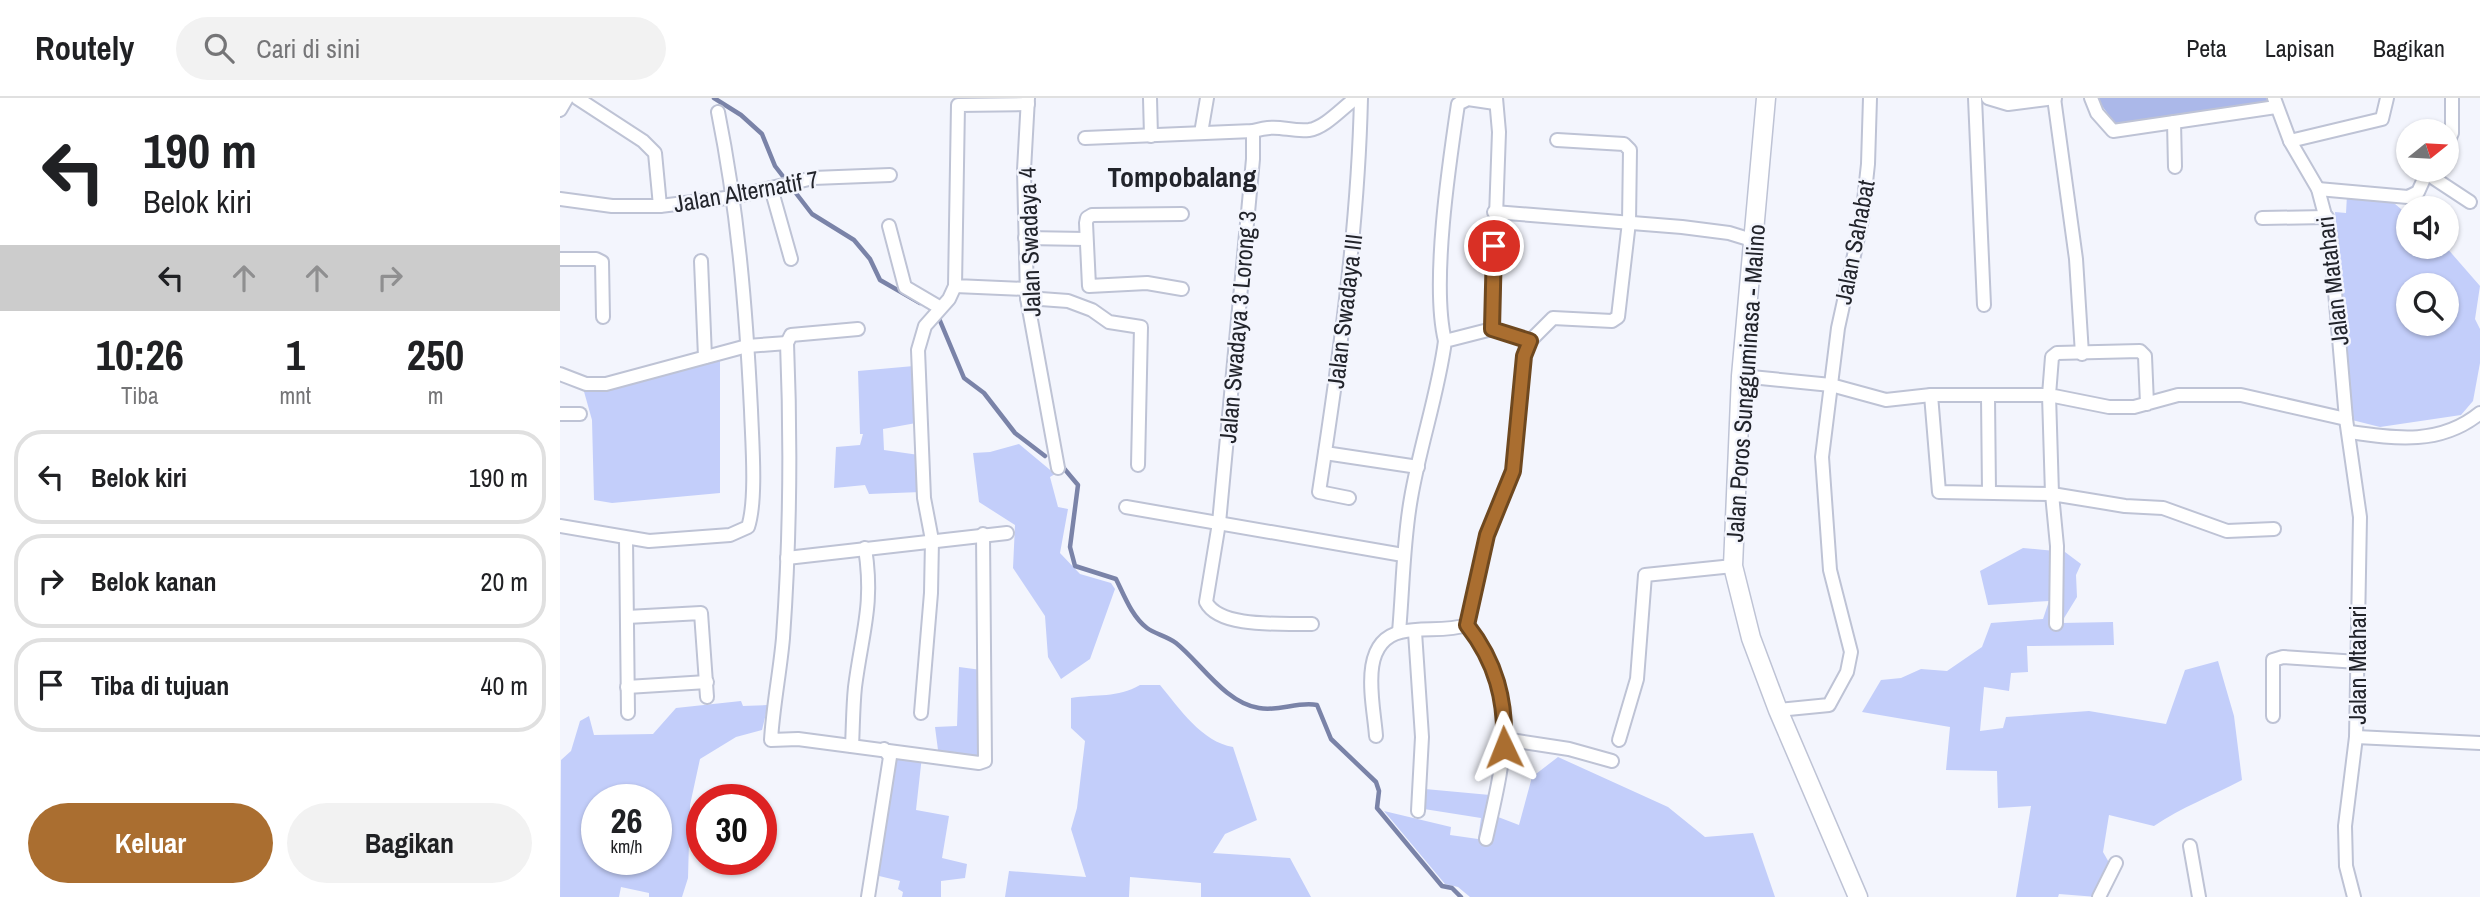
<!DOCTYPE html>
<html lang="id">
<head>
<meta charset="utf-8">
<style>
  :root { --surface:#fff; --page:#f2f2f2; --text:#202124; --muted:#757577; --line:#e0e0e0; --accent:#aa6e30 }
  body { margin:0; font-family:"Archivo Narrow",sans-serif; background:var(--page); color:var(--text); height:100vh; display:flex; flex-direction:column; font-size:26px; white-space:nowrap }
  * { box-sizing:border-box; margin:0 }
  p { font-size:23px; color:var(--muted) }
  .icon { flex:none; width:38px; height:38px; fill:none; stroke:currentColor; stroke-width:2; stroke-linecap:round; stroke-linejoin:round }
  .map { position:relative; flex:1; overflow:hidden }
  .side { display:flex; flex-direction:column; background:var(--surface); width:560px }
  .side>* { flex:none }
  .banner { background:#fff; color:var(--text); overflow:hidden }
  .needle { width:46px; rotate:72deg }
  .fabs { position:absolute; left:1836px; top:21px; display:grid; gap:14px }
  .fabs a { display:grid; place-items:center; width:63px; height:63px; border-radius:50%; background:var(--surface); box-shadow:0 2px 5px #0004; font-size:35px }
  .speed { position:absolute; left:21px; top:686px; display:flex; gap:14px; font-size:35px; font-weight:700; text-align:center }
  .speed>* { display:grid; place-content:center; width:91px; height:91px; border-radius:50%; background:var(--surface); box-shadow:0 2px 5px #0004; line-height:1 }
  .speed small { font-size:18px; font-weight:400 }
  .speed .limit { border:10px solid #d22; background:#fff; color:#111 }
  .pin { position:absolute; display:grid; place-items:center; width:60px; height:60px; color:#fff; margin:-30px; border:4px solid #fff; border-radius:50%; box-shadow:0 2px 7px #0007 }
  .me { position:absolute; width:77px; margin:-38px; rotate:358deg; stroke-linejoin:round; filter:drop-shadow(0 0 5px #0008) }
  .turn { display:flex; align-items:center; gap:24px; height:147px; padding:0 28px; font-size:32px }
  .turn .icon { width:91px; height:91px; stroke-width:2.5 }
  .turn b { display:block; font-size:49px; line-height:60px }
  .lanes { display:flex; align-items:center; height:66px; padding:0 28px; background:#0003; justify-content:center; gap:35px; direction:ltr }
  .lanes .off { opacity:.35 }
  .eta { display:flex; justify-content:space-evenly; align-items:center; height:119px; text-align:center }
  .eta b { font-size:42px; font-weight:800; line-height:49px }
  .action { display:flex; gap:14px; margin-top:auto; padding:14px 28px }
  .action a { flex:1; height:80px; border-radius:42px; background:var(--accent); color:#fff; font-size:28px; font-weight:800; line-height:80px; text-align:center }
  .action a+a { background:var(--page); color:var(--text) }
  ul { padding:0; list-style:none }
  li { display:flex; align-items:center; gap:21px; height:94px; margin:0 14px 10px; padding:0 14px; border:4px solid var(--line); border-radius:28px }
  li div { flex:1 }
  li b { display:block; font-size:26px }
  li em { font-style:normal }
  header { display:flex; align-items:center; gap:42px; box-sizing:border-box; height:98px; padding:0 35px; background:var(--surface); border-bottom:2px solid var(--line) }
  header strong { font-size:33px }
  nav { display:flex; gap:38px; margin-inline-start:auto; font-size:24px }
  .search { width:490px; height:63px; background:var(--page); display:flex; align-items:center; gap:18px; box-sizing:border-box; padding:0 24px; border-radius:38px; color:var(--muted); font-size:26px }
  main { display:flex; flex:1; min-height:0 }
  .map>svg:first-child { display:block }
  .green { fill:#c3cefa; fill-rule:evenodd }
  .forest { fill:#abb8e9 }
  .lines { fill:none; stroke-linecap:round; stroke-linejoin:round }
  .stream { stroke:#7a83a8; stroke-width:4.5 }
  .street-casing { stroke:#bec3d5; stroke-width:16 }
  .primary-casing { stroke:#bec3d5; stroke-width:21 }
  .street { stroke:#fff; stroke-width:12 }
  .primary { stroke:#fff; stroke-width:18 }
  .route-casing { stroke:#6e481f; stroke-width:18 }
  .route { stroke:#aa6e30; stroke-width:12 }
  .labels { text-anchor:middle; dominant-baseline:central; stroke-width:5; stroke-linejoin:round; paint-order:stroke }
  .street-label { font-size:24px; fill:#22242b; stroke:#f3f5fd }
  .quarter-label { font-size:28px; font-weight:bold; fill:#22242b; stroke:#f3f5fd }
</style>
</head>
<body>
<header>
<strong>Routely</strong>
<div class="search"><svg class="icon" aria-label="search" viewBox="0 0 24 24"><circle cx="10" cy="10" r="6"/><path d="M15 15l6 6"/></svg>Cari di sini</div>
<nav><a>Peta</a><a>Lapisan</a><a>Bagikan</a></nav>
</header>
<main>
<section class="side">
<div class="banner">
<div class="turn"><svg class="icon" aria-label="left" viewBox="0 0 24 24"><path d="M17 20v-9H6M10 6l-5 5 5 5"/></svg><div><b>190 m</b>Belok kiri</div></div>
<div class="lanes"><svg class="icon" aria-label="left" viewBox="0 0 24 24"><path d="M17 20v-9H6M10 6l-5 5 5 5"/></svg><svg class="icon off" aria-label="ahead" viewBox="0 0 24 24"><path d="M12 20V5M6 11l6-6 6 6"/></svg><svg class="icon off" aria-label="ahead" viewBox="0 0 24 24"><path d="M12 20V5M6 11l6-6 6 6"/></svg><svg class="icon off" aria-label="right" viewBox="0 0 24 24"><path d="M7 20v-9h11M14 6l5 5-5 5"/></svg></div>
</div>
<div class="eta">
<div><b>10:26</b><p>Tiba</p></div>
<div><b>1</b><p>mnt</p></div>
<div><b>250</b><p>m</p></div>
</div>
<ul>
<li><svg class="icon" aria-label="left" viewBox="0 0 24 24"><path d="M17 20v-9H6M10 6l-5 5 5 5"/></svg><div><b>Belok kiri</b></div><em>190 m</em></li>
<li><svg class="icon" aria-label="right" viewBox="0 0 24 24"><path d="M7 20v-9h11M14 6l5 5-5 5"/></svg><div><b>Belok kanan</b></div><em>20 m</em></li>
<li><svg class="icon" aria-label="arrive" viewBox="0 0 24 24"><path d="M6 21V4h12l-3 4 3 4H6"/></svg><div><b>Tiba di tujuan</b></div><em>40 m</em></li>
</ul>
<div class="action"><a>Keluar</a><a>Bagikan</a></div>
</section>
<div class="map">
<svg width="1920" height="799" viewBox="0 0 1920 799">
  <rect width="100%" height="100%" fill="#f3f5fd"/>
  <g class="green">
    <path d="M 1787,97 L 1828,100 L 1848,117 L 1848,149 L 1886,149 L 1920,188 L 1915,221 L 1920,231 L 1920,265 L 1913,303 L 1901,317 L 1820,329 L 1792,322 L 1775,114 L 1786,115 ZM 1848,187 L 1886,187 L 1886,226 L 1848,226 Z"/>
    <path d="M 160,260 L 160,395 L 52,405 L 34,402 L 32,322 L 23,290 Z"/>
    <path d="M 354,268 L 356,325 L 323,331 L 324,352 L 359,357 L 361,394 L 309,396 L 305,387 L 274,390 L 276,349 L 300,347 L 303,336 L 300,336 L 298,273 Z"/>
    <path d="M 459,346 L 495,376 L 490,379 L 498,409 L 508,411 L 500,455 L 520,476 L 551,485 L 555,491 L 530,561 L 501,581 L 488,559 L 485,518 L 453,470 L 455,427 L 419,404 L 413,355 L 430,354 Z"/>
    <path d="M 1463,450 L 1505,454 L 1521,466 L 1516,477 L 1517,499 L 1501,525 L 1553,524 L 1554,547 L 1467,548 L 1468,574 L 1451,575 L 1449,593 L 1424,589 L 1420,633 L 1443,630 L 1446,619 L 1529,613 L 1606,626 L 1625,572 L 1658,563 L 1674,618 L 1682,682 C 1652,698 1622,709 1594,728 L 1549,717 L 1543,754 L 1555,775 L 1537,799 L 1499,796 L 1498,799 L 1456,799 L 1471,708 L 1438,710 L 1437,673 L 1386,672 L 1390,629 L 1302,614 L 1321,582 L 1341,580 L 1361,571 L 1387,573 L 1422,549 L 1431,525 L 1483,521 L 1489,503 L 1428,507 L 1420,473 Z"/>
    <path d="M 399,569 L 429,573 L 428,664 L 412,663 L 378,652 L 375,629 L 397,628 Z"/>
    <path d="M 580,587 L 600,587 C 619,610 642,644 673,649 L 697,722 L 665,736 L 653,755 L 730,760 L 751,799 L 641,799 L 641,785 L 570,779 L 569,799 L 445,799 L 449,773 L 526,779 L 511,731 L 517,710 L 525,643 L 511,630 L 511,600 C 537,596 557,600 580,587 Z"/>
    <path d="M 181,603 L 183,608 L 208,607 L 202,632 L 176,639 L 140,661 L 130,707 L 128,780 L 122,799 L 89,799 L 89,795 L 61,789 L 59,799 L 0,799 L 1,662 L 11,653 L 20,623 L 29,618 L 34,637 L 93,636 L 116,610 ZM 37,702 L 96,702 L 96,761 L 37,761 Z"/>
    <path d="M 334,650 L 362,658 L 356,712 L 389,718 L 382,760 L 407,766 L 405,780 L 381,783 L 381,799 L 342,799 L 343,794 L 338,791 L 340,783 L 315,777 Z"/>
    <path d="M 998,659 L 1108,709 L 1145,739 L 1193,735 L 1215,799 L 910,799 L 898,789 L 885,786 L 824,713 L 891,729 L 890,737 L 918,741 L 921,720 L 864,711 L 865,691 L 930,697 L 925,714 L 959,727 L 972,679 Z"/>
  </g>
  <path class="forest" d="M 1536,0 L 1710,0 L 1711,6 L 1557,28 Z"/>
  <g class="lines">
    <g class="stream">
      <path d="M 154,0 L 181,17 L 202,36 L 215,68 L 252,116 L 294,142 L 310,161 L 320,182 L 360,205"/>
      <path d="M 378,218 L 404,280 L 424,295 L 455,335 L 485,358"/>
      <path d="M 502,368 L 518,387 L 510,449 L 515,468 L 556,481 C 564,497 572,519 587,530 C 595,536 607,538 616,545 C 640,564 665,605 699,610 C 719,614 738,603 757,607 L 771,641 L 816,684 L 819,693 L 817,710 L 882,788 L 892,790 L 901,799"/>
    </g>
    <defs>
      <g id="street">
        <path d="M 17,0 L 83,43 L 95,55 L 100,108"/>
        <path d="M 468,0 L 464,72 L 467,200 L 498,370"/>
        <path d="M 590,0 L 591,38"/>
        <path d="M 1415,0 L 1424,207"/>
        <path d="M 1428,0 L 1448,6 L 1495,0"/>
        <path d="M 1494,0 L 1516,161 L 1522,256"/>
        <path d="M 1531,0 L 1537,15 L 1553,33 L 1716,9"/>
        <path d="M 1714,0 L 1730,43 L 1758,91 L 1770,136 L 1786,321 L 1800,419 L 1796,639 L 1785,728 L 1786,768 L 1794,799"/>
        <path d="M 0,12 L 7,0"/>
        <path d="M 1614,24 L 1615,69"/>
        <path d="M 693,33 L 693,61 L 659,425 L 646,504 C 660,531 724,525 752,526"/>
        <path d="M 641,35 L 647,0"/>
        <path d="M 525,40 L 693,33 C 720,25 727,34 749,32 C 765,30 783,9 796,0"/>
        <path d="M 1730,43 L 1822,21 L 1827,0"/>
        <path d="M 1886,48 L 1892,35 L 1892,0"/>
        <path d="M 1866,75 L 1910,104"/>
        <path d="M 211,90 L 231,161"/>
        <path d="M 1758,91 L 1848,99 L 1858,94 L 1868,72"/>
        <path d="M 0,101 L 52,108 L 100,108 L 174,99 L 253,80 L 330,77"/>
        <path d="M 934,114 L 1122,129 L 1169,135 L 1195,143"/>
        <path d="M 1702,120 L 1767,119"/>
        <path d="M 329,128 L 345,189 L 379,209"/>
        <path d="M 465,140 L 526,141"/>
        <path d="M 0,161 L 36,161 L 42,164 L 43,219"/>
        <path d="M 141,163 L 145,259"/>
        <path d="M 466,191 L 395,188 L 398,7 L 468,6"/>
        <path d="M 622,191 L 587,185 L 529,188 L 526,125 L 527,120 L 532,117 L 622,116"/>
        <path d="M 467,200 L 508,203 L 532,212 L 549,224 L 581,229 L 578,367"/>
        <path d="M 932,231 L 939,34 L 936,0"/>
        <path d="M 885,243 C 871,186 889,66 898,6 L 908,1 L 935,5"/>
        <path d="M 227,245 L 231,237 L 298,231"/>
        <path d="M 0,276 L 26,286 L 46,286 L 187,248 L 227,245 C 231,343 230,442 223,540 C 220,574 213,608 211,642 L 238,641 L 419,665 L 425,663 L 423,436"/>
        <path d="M 1181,278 L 1271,287 L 1326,302 L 1371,297"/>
        <path d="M 1371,297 L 1489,297 L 1492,396 L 1379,394 Z"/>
        <path d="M 1428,299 L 1429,394"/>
        <path d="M 1587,306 L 1585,258 L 1580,253 L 1497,255 L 1492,259 L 1489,297 L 1549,309 L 1574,309 L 1618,297 L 1681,297 L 1786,321"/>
        <path d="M 0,316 L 20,316"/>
        <path d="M 1790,334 C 1836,341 1881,347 1920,315"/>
        <path d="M 765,355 L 858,369"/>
        <path d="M 789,400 L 759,394 C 779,263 798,133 801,0"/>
        <path d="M 566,409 L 843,457"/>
        <path d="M 0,428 L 89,443 L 170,437 L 188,429 C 197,402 192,342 191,312 C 186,211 178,113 158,14"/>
        <path d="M 66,441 L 68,615"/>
        <path d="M 227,460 L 447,435"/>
        <path d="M 67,519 L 141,515 L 147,599"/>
        <path d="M 1496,526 L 1497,448 L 1492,396 L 1565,408 L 1603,410 L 1667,433 L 1714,431"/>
        <path d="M 907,527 C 962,597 944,662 926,741"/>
        <path d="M 839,534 C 843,489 843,445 851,400 C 860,347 878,296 885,243 L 932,231 L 970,243"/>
        <path d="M 855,534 L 862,639 L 858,713"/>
        <path d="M 67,589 L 147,584"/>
        <path d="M 1218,612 L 1269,607 L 1287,574 L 1291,554 L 1270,472 L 1262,359 L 1278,230 L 1302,121 L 1308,66 L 1310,0"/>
        <path d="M 361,615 L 371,495 L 372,442 L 364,400 L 358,252 L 365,228 L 389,201 L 395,188"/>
        <path d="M 1713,618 L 1713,562 L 1723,559 L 1798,564"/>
        <path d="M 816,638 C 814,607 797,544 841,534 C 862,529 886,534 907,527 L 927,437 L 953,373 L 964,258 L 970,243 L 993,220 L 1052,223 L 1058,219 L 1069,124 L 1070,52 L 1064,46 L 997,42"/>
        <path d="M 1796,639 L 1920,645"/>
        <path d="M 944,641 L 1009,651 L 1052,663"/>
        <path d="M 1059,642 L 1077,581 L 1085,477 L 1173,468"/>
        <path d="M 292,648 C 293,628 293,608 295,589 C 302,534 314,507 305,450"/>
        <path d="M 1630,748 L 1639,799"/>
        <path d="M 308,799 L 330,659 L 324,651"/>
        <path d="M 1539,799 L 1556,765"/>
      </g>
      <path id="primary" d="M 1206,0 L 1181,278 L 1173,468 L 1191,540 L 1218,612 L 1298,799"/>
    </defs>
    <use href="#street" class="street-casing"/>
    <use href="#primary" class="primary-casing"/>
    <use href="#street" class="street"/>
    <use href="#primary" class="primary"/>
  </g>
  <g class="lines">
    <defs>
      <path id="route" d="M 934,148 L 932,231 L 970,243 L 964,258 L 953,373 L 927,437 L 907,527 C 936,564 946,602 944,649"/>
    </defs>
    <use href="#route" class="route-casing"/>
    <use href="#route" class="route"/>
  </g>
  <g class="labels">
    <g class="street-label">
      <text transform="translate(186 93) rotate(-10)">Jalan Alternatif 7</text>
      <text transform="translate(469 144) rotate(-92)">Jalan Swadaya 4</text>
      <text transform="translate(1294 144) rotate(-79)">Jalan Sahabat</text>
      <text transform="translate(1772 183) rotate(-97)">Jalan Matahari</text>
      <text transform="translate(784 213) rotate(-83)">Jalan Swadaya III</text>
      <text transform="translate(677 229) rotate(-85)">Jalan Swadaya 3 Lorong 3</text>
      <text transform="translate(1185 285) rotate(-86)">Jalan Poros Sungguminasa - Malino</text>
      <text transform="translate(1797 567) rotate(-90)">Jalan Mtahari</text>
    </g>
    <g class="quarter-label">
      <text x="622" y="79">Tompobalang</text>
    </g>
  </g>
</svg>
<div class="fabs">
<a><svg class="needle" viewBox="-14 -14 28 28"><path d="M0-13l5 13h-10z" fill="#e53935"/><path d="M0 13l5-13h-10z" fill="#757577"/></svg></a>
<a><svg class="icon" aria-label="sound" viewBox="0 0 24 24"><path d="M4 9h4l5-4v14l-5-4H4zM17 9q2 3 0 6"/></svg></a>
<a><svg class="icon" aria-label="search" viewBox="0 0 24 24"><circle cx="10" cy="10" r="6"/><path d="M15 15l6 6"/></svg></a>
</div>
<div class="speed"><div>26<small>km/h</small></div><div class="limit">30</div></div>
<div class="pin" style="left:934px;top:148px;background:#d93025"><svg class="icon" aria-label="arrive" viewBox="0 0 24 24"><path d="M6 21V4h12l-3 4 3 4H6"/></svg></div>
<svg class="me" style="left:944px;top:649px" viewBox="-20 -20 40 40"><path d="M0-17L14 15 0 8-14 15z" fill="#aa6e30" stroke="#fff" stroke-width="4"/></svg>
</div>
</main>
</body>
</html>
